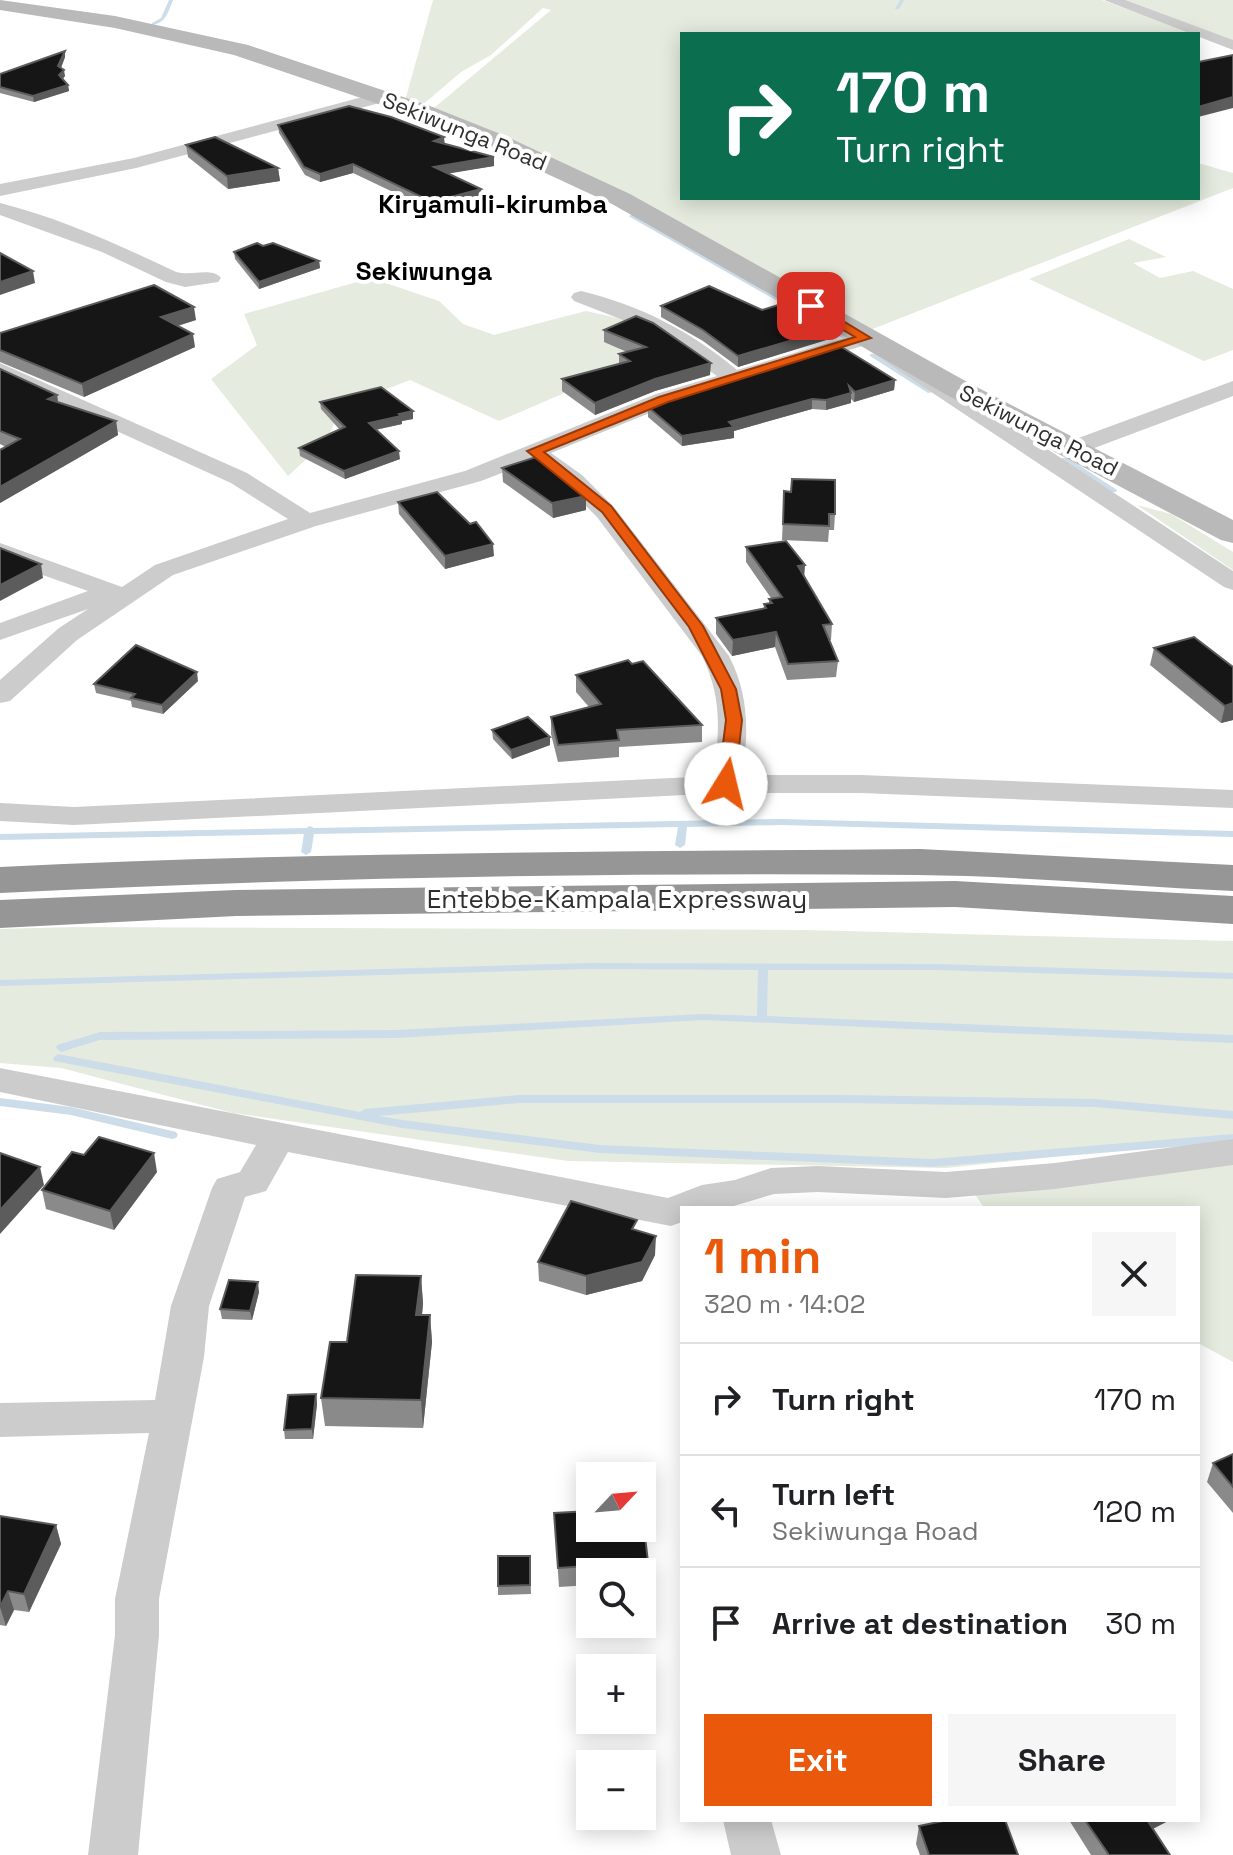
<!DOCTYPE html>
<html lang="en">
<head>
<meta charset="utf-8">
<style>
  :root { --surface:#fff; --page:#f6f6f6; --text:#202124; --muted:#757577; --line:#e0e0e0; --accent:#ea580c }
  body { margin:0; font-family:"Space Grotesk",sans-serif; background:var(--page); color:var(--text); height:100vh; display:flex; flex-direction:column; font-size:30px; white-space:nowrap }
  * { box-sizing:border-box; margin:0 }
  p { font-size:26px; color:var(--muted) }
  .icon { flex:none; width:44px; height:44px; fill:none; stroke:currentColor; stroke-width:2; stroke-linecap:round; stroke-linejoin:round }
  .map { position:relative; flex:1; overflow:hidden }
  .panel { position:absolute; left:680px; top:1206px; width:520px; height:616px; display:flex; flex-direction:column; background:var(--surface); border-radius:0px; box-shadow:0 4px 20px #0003 }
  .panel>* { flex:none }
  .hud { position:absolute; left:680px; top:32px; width:520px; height:168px; border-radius:0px; box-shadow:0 4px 20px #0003; background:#0b6e4f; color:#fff; overflow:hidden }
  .needle { width:52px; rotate:64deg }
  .controls { position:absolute; left:576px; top:1462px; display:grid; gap:16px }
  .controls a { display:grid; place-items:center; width:80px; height:80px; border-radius:0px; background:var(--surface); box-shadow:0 4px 20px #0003; font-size:40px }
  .pin { position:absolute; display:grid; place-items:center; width:68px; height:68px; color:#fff; margin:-34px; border-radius:16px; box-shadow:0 4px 12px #0006 }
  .me { position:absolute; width:88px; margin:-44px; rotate:9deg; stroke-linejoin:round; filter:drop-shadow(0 0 6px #0008) }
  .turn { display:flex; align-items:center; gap:28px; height:168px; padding:0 24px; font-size:36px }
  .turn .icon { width:104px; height:104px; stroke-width:2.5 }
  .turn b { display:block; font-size:56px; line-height:68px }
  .round { display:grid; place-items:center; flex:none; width:84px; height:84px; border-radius:0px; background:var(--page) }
  .overview { display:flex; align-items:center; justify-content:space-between; height:136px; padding:0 24px }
  h1 { font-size:48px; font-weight:600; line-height:60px; color:var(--accent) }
  .button { display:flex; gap:16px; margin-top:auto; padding:16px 24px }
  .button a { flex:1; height:92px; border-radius:0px; background:var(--accent); color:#fff; font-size:32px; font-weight:600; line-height:92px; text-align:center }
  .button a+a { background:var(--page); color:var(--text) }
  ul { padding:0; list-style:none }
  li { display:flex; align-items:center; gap:24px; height:112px; padding:0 24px; border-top:2px solid var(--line) }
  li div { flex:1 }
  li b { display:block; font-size:30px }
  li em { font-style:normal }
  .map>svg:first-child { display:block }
  .green { fill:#e5ebde }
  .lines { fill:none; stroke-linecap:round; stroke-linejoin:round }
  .stream { fill:#ccdde9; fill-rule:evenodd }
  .street { fill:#ccc; fill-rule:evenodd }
  .secondary { fill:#b9b9b9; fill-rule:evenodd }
  .highway { fill:#969696; fill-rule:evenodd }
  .wall { fill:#8a8a8a }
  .shaded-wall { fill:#5c5c5c }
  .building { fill:#161616; stroke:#5c5c5c; stroke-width:2 }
  .route { fill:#ea580c; stroke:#983908; stroke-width:2 }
  .labels { text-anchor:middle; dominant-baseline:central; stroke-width:8; stroke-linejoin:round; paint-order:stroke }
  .far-street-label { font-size:22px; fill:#2f2f2f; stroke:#fff }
  .far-quarter-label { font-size:26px; font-weight:bold; fill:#000; stroke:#fff }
  .street-label { font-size:26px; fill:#2f2f2f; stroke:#fff }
</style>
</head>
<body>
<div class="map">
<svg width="1233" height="1855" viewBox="0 0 1233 1855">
  <rect width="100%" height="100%" fill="#fff"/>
  <g class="green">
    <path d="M 433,0 L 1102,0 L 1197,34 L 682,34 L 682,198 L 1198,198 L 1198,163 L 1233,173 L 1233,188 L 870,330 C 728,248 586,168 434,108 L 551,10 L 543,8 L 491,55 L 461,72 L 420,107 L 405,101 Z"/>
    <path d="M 1120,0 L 1233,0 L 1233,42 Z"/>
    <path d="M 1129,239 L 1166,257 L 1133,263 L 1160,278 L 1193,271 L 1233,289 L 1233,350 L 1204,361 L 1029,279 Z"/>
    <path d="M 371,278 L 439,301 L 463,324 L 494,335 L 586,311 L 636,322 L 669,348 L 499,421 L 410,380 L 341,407 L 327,440 L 288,476 L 211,379 L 257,345 L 244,314 Z"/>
    <path d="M 1137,505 L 1171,514 L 1233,552 L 1233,570 Z"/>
    <path d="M 75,927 L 807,930 L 1233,941 L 1233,1138 L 946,1168 L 568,1161 L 233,1113 L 61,1068 L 0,1063 L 0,929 Z"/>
    <path d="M 1233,1163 L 1233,1362 L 1198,1343 L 1198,1208 L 984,1208 L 968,1183 Z"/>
  </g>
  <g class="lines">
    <g class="stream">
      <path d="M 169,0 L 173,0 C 168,12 166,23 152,25 L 152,23 L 161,18 Z"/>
      <path d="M 900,0 L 904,0 L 899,9 L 895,9 Z"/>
      <path d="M 632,214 L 848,337 L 849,338 L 844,339 L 630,217 L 629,216 Z"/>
      <path d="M 870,354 L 874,354 L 933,392 L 928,393 L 870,356 Z"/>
      <path d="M 1062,458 L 1068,458 L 1117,490 L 1116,492 L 1110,492 L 1062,462 Z"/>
      <path d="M 781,819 L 1233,831 L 1233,837 L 781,825 L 687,827 L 685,845 L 680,848 L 675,845 L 678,827 L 314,834 L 311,852 L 306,855 L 301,852 L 304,834 L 0,840 L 0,834 L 306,828 L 310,826 L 314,828 Z"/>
      <path d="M 590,963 L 936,964 L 1233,973 L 1233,979 L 936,970 L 768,970 L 767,1016 L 1233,1035 L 1233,1043 L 703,1020 L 396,1038 L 100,1040 L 61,1052 L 56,1048 L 57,1045 L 100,1032 L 396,1030 L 703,1014 L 757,1016 L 758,970 L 590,969 L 0,986 L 0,980 Z"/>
      <path d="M 58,1054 L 360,1112 L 365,1109 L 519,1095 L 842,1095 L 1094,1099 L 1233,1111 L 1233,1119 L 1094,1107 L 842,1103 L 519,1103 L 379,1116 L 402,1120 L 600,1145 L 932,1159 L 1233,1134 L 1233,1142 L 932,1167 L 600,1153 L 402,1128 L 54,1061 L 53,1058 Z"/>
      <path d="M 0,1098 L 71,1107 L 172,1131 L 176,1132 L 178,1135 L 176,1138 L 172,1139 L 71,1115 L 0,1106 Z"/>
    </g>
    <g class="street">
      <path d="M 1104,0 L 1125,0 L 1233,40 L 1233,50 Z"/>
      <path d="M 381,92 L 389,97 L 387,101 L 136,168 L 0,196 L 0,184 L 134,158 Z"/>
      <path d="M 0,203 C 60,218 119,245 174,271 C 189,278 210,266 221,278 L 218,282 L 185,287 L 166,282 L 102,252 L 0,215 Z"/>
      <path d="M 581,291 C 639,305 691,331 737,370 L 858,334 L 872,334 L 1233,571 L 1233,590 L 1224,587 L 862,346 L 672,404 L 551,453 L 582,475 L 614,507 L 729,656 C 749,695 749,732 742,775 L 861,775 L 1233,790 L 1233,808 L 861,793 L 726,793 L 74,825 L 0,821 L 0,803 L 74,807 L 713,776 C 720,733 722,696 702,656 L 597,517 L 565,485 L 532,461 L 481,481 L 316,526 L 173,575 L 77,640 L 10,701 L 0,703 L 0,680 L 59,628 L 88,609 L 0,640 L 0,623 L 88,591 L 0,560 L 0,543 L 122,587 L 155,565 L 288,519 L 231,483 L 0,378 L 0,363 L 247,473 L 310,513 L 465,471 L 656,394 L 717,376 L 654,332 L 574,301 L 571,297 L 574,293 Z"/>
      <path d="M 1233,381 L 1233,396 L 1081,453 L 1073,455 L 1061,448 L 1065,443 Z"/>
      <path d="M 0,1068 L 668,1198 L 702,1185 L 735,1180 L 771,1168 L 818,1166 L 946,1172 L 1055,1163 L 1233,1139 L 1233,1165 L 1055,1189 L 946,1198 L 818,1192 L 774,1194 L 727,1208 L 682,1208 L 682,1222 L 671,1226 L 288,1152 L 266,1191 L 245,1197 L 209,1306 L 204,1357 L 159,1599 L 159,1635 L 138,1855 L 88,1855 L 115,1635 L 115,1599 L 149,1433 L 0,1437 L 0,1403 L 155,1400 L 171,1306 L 212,1188 L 217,1179 L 240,1172 L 256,1145 L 0,1092 Z"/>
      <path d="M 723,1820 L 771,1820 L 781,1855 L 731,1855 Z"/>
    </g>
    <path class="secondary" d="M 0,0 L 115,16 L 248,45 L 430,106 L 503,135 L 630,194 L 969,383 L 1233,520 L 1233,543 L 1221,540 L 947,395 L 612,204 L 485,145 L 414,116 L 234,55 L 115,28 L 0,10 Z"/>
    <g class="highway">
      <path d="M 920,849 L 1233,865 L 1233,891 C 1128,886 1022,876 917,875 C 612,872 305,878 0,893 L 0,867 C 306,852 613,852 920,849 Z"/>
      <path d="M 955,881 L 1233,896 L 1233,924 L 955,907 L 236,916 L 0,928 L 0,900 L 236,890 Z"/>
    </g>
  </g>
  <g class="wall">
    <path d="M 65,51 L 65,57 L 61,68 L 65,76 L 63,79 L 68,85 L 69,91 L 34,102 L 0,93 L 0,74 Z"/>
    <path d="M 278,125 L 444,137 L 444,144 L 494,157 L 494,166 L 448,173 L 482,198 L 433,211 L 353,173 L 320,182 L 305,175 L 279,133 Z"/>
    <path d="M 186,145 L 278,168 L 280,181 L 228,189 L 188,157 Z"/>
    <path d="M 263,246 L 319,261 L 320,268 L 259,289 L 235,259 L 234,252 Z"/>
    <path d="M 661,306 L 762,310 L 827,330 L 826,340 L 738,367 L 703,341 L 661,317 Z"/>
    <path d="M 636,316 L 710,375 L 655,391 L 595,415 L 562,391 L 562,379 L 619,364 L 619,354 L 627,352 L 604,342 L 604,330 Z"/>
    <path d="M 196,320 L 178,326 L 195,347 L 84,397 L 0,362 L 0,333 Z"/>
    <path d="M 0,369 L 57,395 L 58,402 L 116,421 L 118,435 L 0,503 L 0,450 L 6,447 L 0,444 Z"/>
    <path d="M 895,380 L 894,390 L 854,402 L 851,399 L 851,403 L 826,410 L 812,409 L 734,431 L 734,438 L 682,446 L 648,417 L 648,407 Z"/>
    <path d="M 320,402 L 413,411 L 413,419 L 402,421 L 402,424 L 376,430 L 400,459 L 345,479 L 300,456 L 299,448 L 340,430 L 321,409 Z"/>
    <path d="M 502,468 L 586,496 L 586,510 L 553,518 L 503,482 Z"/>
    <path d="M 784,491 L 835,514 L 834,530 L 829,530 L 828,542 L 782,540 Z"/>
    <path d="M 398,502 L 494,556 L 445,569 L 399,514 Z"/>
    <path d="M 746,547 L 804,576 L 832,624 L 831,640 L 829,640 L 838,661 L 836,677 L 787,680 L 775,647 L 732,656 L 716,634 L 716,618 L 764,608 L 764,604 L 769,604 L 769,599 L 771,598 L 746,562 Z"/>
    <path d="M 1154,648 L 1233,667 L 1233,720 L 1221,723 L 1150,665 Z"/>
    <path d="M 576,675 L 702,725 L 702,742 L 619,747 L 619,757 L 558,762 L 551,734 L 551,717 L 589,707 L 576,692 Z"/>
    <path d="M 198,681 L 163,714 L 132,707 L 131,701 L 96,693 L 94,684 Z"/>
    <path d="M 492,730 L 550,745 L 512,759 L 493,739 Z"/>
    <path d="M 157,1172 L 114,1230 L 46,1209 L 42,1190 Z"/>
    <path d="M 637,1230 L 655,1255 L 642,1281 L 586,1295 L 539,1281 L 538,1262 Z"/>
    <path d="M 421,1276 L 423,1304 L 422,1315 L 430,1315 L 432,1342 L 423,1428 L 325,1426 L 321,1398 L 347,1342 Z"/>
    <path d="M 259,1292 L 252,1320 L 222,1319 L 220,1309 Z"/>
    <path d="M 316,1394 L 317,1404 L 313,1439 L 285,1439 L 284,1430 Z"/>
    <path d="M 1233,1454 L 1233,1513 L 1207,1482 L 1213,1463 Z"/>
    <path d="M 554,1513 L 648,1562 L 648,1581 L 642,1582 L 642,1572 L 590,1572 L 590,1585 L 559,1587 Z"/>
    <path d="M 0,1516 L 56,1525 L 61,1544 L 29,1612 L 14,1610 L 6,1626 L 0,1625 Z"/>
    <path d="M 530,1556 L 531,1594 L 498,1595 L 498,1586 Z"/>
    <path d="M 1069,1820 L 1170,1820 L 1153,1829 L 1170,1855 L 1091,1855 Z"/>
    <path d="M 919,1826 L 1018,1855 L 920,1855 L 916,1844 Z"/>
  </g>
  <g class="shaded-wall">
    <path d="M 65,51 L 65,57 L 59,73 L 58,66 Z"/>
    <path d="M 64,70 L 65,76 L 60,81 L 59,75 Z"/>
    <path d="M 68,85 L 69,91 L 34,102 L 33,96 Z"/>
    <path d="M 1233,97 L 1233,108 L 1198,117 L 1198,107 Z"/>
    <path d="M 444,137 L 445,146 L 434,141 Z"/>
    <path d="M 494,157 L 494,166 L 434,176 L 434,167 Z"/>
    <path d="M 353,164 L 353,173 L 320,182 L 320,174 Z"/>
    <path d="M 278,168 L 280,181 L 228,189 L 227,176 Z"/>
    <path d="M 481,189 L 482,198 L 433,211 L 432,202 Z"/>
    <path d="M 319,261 L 320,268 L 259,289 L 259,282 Z"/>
    <path d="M 33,271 L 35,283 L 0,295 L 0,282 Z"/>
    <path d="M 194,307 L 196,320 L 163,330 L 161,317 Z"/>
    <path d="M 827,330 L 826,340 L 738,367 L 738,356 Z"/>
    <path d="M 193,334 L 195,347 L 84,397 L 82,384 Z"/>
    <path d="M 711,363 L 710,375 L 655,391 L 595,415 L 595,403 L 655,379 Z"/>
    <path d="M 895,380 L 894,390 L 854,402 L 855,392 Z"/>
    <path d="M 851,393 L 851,403 L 826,410 L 826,400 Z"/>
    <path d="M 57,395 L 59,408 L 48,399 Z"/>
    <path d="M 812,399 L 812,409 L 734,431 L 734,438 L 682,446 L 682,436 Z"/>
    <path d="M 413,411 L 413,419 L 402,421 L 402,424 L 369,431 L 369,423 Z"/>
    <path d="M 116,421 L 118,435 L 0,503 L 0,487 Z"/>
    <path d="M 399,451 L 400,459 L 345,479 L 344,471 Z"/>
    <path d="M 586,496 L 586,510 L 553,518 L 552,503 Z"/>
    <path d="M 493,544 L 494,556 L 445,569 L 445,556 Z"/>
    <path d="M 41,564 L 43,578 L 0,601 L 0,585 Z"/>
    <path d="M 805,565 L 804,580 L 798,566 Z"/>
    <path d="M 776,632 L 775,647 L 732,656 L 733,640 Z"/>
    <path d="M 197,672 L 198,681 L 163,714 L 162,705 Z"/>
    <path d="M 1233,703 L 1233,720 L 1221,723 L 1225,706 Z"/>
    <path d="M 550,737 L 550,745 L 512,759 L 511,750 Z"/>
    <path d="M 154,1153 L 157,1172 L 114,1230 L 110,1211 Z"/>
    <path d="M 40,1167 L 44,1185 L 0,1234 L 0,1210 Z"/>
    <path d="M 656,1236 L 655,1255 L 642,1281 L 586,1295 L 586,1276 Z"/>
    <path d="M 421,1276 L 423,1304 L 419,1343 L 416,1315 Z"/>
    <path d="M 258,1282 L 259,1292 L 252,1320 L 250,1311 Z"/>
    <path d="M 430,1315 L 432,1342 L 423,1428 L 421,1400 Z"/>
    <path d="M 316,1394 L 317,1404 L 313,1439 L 312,1429 Z"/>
    <path d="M 56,1525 L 61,1544 L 29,1612 L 24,1594 Z"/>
    <path d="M 8,1591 L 14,1610 L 6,1626 L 0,1607 Z"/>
    <path d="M 1144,1820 L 1170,1820 L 1140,1835 Z"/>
  </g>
  <g class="building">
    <path d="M 65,51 L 58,66 L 64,70 L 59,75 L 68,85 L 33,96 L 0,87 L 0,74 Z"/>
    <path d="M 1233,55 L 1233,97 L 1198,107 L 1198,62 Z"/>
    <path d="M 349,106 L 391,117 L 444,137 L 434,141 L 494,157 L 434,167 L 481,189 L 432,202 L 353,164 L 320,174 L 304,167 L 278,125 Z"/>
    <path d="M 215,137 L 278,168 L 227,176 L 186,145 Z"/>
    <path d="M 257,243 L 263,246 L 273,243 L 319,261 L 259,282 L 234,252 Z"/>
    <path d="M 0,253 L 33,271 L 0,282 Z"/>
    <path d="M 154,285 L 194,307 L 161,317 L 193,334 L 82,384 L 0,350 L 0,333 Z"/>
    <path d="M 709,286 L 762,310 L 778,305 L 827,330 L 738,356 L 703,330 L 661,306 Z"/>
    <path d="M 636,316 L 653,323 L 711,363 L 655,379 L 595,403 L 562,379 L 630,361 L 619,354 L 646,347 L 604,330 Z"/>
    <path d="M 840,346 L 895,380 L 855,392 L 849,386 L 851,393 L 826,400 L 812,399 L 729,422 L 734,427 L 682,436 L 648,407 Z"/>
    <path d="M 0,369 L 57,395 L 48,399 L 116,421 L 0,487 L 0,450 L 20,439 L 0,431 Z"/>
    <path d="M 381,387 L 413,411 L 399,414 L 401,416 L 369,423 L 399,451 L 344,471 L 299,448 L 345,427 L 320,402 Z"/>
    <path d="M 536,457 L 586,496 L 552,503 L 502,468 Z"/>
    <path d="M 792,479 L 835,480 L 835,514 L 829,514 L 829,526 L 783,524 L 784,491 L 791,492 Z"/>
    <path d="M 437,492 L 470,524 L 476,522 L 493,544 L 445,556 L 398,502 Z"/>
    <path d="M 786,541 L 805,565 L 798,566 L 832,624 L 823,625 L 838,661 L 788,664 L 776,632 L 733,640 L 716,618 L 766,608 L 764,604 L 772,603 L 769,599 L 782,597 L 746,547 Z"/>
    <path d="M 0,548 L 41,564 L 0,585 Z"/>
    <path d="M 1194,637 L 1233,667 L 1233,703 L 1225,706 L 1154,648 Z"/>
    <path d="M 136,645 L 197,672 L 162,705 L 131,698 L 135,694 L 94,684 Z"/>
    <path d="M 628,660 L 632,664 L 643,661 L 702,725 L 617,730 L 619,740 L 558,745 L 551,717 L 601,704 L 576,675 Z"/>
    <path d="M 528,717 L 550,737 L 511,750 L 492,730 Z"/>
    <path d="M 99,1137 L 154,1153 L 110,1211 L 42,1190 L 72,1152 L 84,1155 Z"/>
    <path d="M 0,1153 L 40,1167 L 0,1210 Z"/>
    <path d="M 571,1201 L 637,1220 L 632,1229 L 656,1236 L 642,1262 L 586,1276 L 538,1262 Z"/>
    <path d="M 356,1275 L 421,1276 L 416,1315 L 430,1315 L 421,1400 L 321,1398 L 330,1342 L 347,1342 Z"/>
    <path d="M 229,1280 L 258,1282 L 250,1311 L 220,1309 Z"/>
    <path d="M 316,1394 L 312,1429 L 284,1430 L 288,1395 Z"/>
    <path d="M 1233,1454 L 1233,1487 L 1213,1463 Z"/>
    <path d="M 590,1511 L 590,1528 L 642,1528 L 642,1511 L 648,1562 L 558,1568 L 554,1513 Z"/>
    <path d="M 0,1516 L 56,1525 L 24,1594 L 8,1591 L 0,1607 Z"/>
    <path d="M 498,1556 L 530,1556 L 530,1585 L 498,1586 Z"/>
    <path d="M 948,1820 L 1005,1820 L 1018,1855 L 929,1855 L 919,1826 Z"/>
    <path d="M 1085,1820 L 1147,1820 L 1170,1855 L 1109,1855 Z"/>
  </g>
  <path class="route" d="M 807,304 L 815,304 L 871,338 L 668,402 L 544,452 L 611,506 L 703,626 L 736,689 L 742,720 L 735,784 L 726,789 L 718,784 L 726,720 L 721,689 L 689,627 L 602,512 L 527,451 L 659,397 L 855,337 L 807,309 Z"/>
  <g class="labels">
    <g class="far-street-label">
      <text transform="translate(465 131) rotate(22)">Sekiwunga Road</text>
      <text transform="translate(1039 430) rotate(27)">Sekiwunga Road</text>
    </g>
    <g class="far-quarter-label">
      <text x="493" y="204">Kiryamuli-kirumba</text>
      <text x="424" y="271">Sekiwunga</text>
    </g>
    <g class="street-label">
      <text x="617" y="899">Entebbe-Kampala Expressway</text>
    </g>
  </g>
</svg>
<div class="controls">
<a><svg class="needle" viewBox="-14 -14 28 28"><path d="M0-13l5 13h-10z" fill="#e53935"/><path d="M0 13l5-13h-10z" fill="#757577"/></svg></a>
<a><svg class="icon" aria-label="search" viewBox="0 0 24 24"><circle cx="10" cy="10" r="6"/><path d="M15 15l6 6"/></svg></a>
<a>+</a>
<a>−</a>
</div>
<div class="pin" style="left:811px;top:306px;background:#d93025"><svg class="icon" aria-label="arrive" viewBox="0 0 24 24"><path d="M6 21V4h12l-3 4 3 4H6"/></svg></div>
<svg class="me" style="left:726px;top:784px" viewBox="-20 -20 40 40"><circle r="19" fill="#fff"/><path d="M0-13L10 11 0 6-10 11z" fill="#ea580c"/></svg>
<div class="hud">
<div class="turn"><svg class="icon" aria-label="right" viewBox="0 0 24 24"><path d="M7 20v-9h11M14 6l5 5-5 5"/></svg><div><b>170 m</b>Turn right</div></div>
</div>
<section class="panel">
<div class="overview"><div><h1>1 min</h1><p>320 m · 14:02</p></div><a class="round"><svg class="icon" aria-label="close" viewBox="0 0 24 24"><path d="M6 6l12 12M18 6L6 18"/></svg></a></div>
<ul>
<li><svg class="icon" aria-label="right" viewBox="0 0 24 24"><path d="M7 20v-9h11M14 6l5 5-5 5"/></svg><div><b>Turn right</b></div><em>170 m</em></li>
<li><svg class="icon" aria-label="left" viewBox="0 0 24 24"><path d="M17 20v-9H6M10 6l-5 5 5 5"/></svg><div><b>Turn left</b><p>Sekiwunga Road</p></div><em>120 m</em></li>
<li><svg class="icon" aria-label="arrive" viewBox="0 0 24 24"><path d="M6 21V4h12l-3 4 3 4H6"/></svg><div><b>Arrive at destination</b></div><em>30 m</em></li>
</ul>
<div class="button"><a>Exit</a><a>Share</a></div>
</section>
</div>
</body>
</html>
